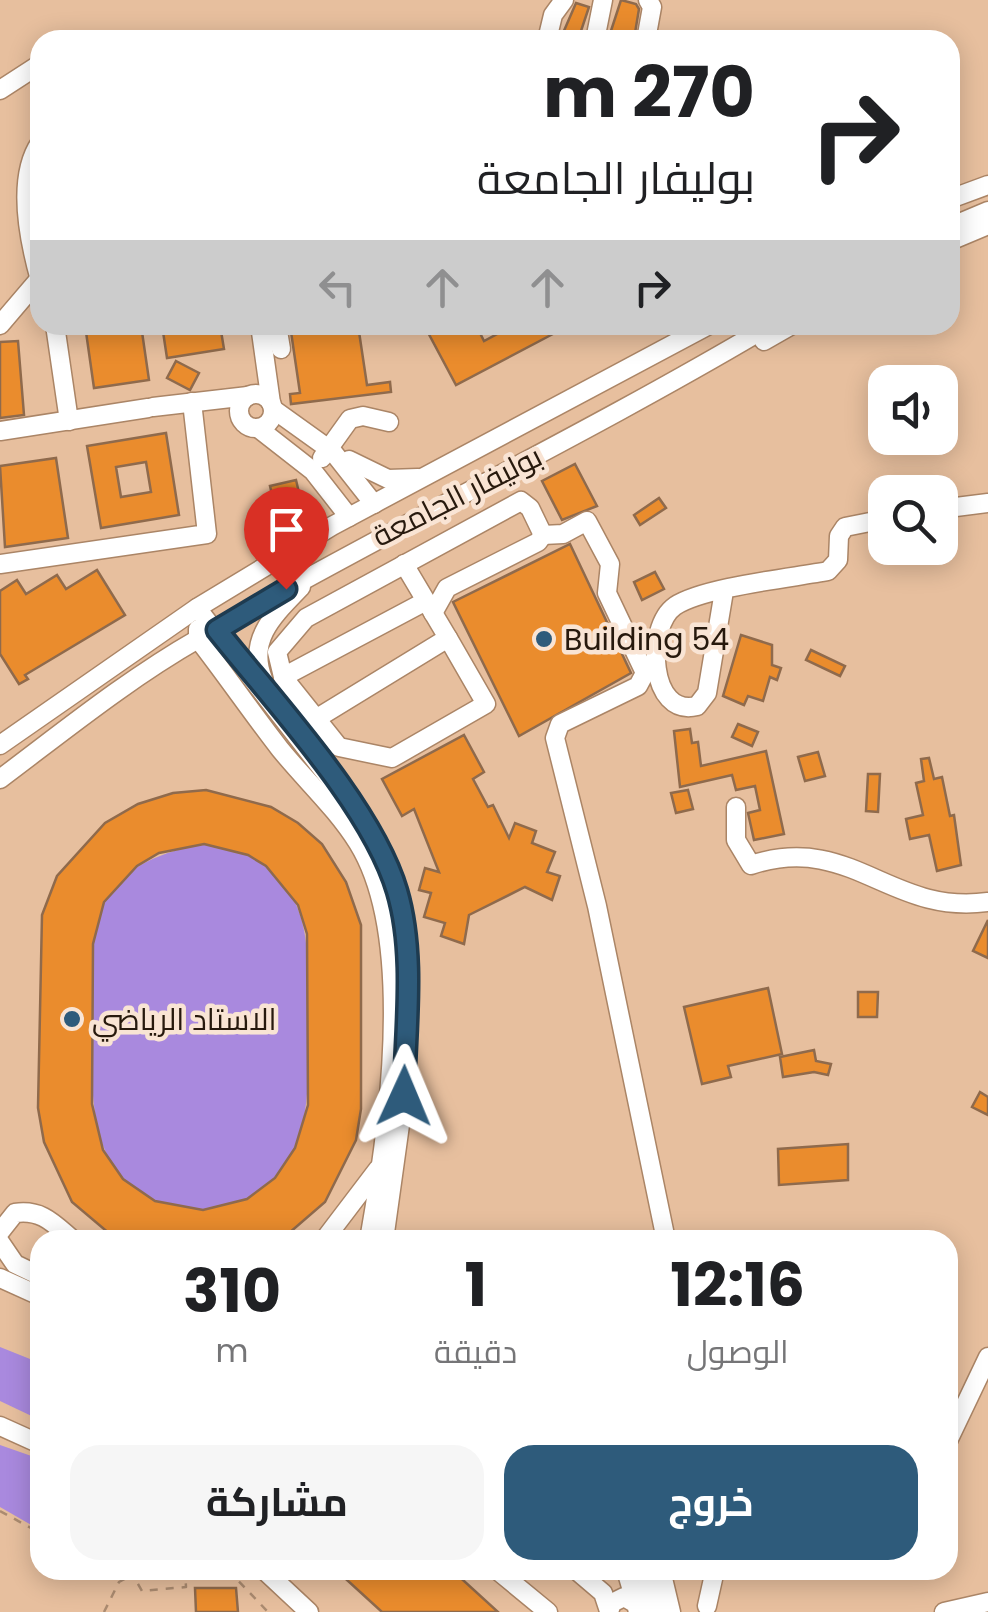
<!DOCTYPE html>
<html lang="ar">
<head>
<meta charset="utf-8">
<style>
  :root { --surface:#fff; --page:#f6f6f6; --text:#202124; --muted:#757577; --accent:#2e5b7b }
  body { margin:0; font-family:Poppins,Cairo,sans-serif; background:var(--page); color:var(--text); direction:rtl; height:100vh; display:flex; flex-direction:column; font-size:38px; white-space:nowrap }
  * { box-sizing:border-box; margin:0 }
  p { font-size:32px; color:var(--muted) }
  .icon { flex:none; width:55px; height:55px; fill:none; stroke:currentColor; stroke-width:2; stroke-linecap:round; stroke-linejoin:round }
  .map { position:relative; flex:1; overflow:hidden; direction:ltr }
  .sheet { position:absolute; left:30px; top:1230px; width:928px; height:350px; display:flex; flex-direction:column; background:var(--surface); border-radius:30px; box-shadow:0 5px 25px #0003; direction:rtl }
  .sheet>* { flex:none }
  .banner { position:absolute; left:30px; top:30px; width:930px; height:305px; border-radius:30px; box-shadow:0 5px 25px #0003; direction:rtl; background:#fff; color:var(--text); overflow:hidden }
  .controls { position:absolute; left:868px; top:365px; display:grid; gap:20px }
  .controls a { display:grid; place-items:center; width:90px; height:90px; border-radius:20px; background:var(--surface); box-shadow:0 5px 25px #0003; font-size:50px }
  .pin { position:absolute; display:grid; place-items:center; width:85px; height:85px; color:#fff; margin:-102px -42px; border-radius:50% 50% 50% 0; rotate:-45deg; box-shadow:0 0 10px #0007 }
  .pin .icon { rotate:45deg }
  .me { position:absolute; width:110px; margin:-55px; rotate:1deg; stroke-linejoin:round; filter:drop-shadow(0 0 8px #0008) }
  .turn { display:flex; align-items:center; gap:35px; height:210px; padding:0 40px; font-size:45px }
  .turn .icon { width:130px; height:130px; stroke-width:2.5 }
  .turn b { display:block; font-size:70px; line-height:85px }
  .lanes { display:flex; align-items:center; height:95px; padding:0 40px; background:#0003; justify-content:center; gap:50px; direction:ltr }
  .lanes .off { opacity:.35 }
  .eta { display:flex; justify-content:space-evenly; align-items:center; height:170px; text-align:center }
  .eta b { font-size:60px; font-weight:700; line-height:70px }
  .primary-button { display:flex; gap:20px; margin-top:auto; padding:20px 40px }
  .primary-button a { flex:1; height:115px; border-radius:30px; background:var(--accent); color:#fff; font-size:40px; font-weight:700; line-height:115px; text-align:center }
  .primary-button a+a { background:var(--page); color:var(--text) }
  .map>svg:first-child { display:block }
  .green { fill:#a989de }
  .building { fill:#ea8c2d; stroke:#8f6a4c; stroke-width:2.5; fill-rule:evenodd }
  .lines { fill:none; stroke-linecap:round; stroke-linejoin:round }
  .minor-casing { stroke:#ab8566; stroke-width:21 }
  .path { stroke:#ab8b70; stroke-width:2.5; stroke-dasharray:8 8; stroke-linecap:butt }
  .minor { stroke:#fff; stroke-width:18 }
  .route-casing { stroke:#1e3b50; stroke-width:25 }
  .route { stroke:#2e5b7b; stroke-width:18 }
  .poi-dot { fill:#2e5b7b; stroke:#f9e4d4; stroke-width:4 }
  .labels { text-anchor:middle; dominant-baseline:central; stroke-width:9; stroke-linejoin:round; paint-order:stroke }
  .street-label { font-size:30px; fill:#27190d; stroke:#f9e4d4 }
  .poi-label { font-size:30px; fill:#27190d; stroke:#f9e4d4; text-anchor:start }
</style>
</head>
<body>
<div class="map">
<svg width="988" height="1612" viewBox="0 0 988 1612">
  <rect width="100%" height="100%" fill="#e7bf9e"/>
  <g class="green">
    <path d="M 204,844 C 233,849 264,857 283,882 C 314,923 307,972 307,1020 C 308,1082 316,1153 257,1192 C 241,1203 220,1212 200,1210 C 80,1200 92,1099 92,1007 C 93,974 88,933 103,903 C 124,864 164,852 204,844 Z"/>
    <path d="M 0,1347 L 40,1363 L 40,1420 L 0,1401 Z"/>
    <path d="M 0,1445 L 40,1459 L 40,1530 L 0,1507 Z"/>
  </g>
  <g class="building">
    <path d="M 621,0 L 636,4 L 639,9 L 634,39 L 608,40 Z"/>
    <path d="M 576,3 L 589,7 L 578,40 L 560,40 Z"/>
    <path d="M 85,325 L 141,325 L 149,380 L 94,388 Z"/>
    <path d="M 162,325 L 220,325 L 224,349 L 167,358 Z"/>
    <path d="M 290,325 L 358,325 L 367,385 L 390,382 L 391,392 L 291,404 L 290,394 L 300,393 Z"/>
    <path d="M 424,325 L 476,325 L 484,341 L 514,325 L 570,325 L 456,385 Z"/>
    <path d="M 18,341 L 24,415 L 0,418 L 0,342 Z"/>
    <path d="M 176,361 L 199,373 L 190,390 L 167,378 Z"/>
    <path d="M 166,433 L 179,515 L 101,528 L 87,446 ZM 146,462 L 151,492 L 121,497 L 116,467 Z"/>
    <path d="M 56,458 L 68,538 L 5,547 L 0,466 Z"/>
    <path d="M 575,464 L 597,506 L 562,520 L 542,481 Z"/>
    <path d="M 296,480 L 301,501 L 275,507 L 270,486 Z"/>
    <path d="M 659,498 L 666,508 L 640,525 L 634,515 Z"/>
    <path d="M 570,544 L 631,673 L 519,736 L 453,602 Z"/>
    <path d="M 97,570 L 125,615 L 25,675 L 28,679 L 19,684 L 0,654 L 0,591 L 17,580 L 26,594 L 57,575 L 66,589 Z"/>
    <path d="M 655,572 L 664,589 L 642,600 L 634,582 Z"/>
    <path d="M 741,635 L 772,645 L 772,665 L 781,668 L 777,680 L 770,677 L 763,701 L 748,696 L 744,705 L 723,696 Z"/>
    <path d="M 811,650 L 845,666 L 840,676 L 806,660 Z"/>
    <path d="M 738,724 L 758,732 L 752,746 L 732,737 Z"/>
    <path d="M 690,729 L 692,743 L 698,742 L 701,766 L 766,751 L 784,834 L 754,840 L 748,813 L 760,810 L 755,786 L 736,790 L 732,775 L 680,787 L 674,731 Z"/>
    <path d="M 464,735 L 484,772 L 473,779 L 488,807 L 493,805 L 509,838 L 515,823 L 536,831 L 532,843 L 555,852 L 547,872 L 560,876 L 552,900 L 525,887 L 469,915 L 464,944 L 441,936 L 445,923 L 424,917 L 431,893 L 419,890 L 425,868 L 439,872 L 414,809 L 402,816 L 382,779 Z"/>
    <path d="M 818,752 L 825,776 L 805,781 L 798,757 Z"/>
    <path d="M 929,758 L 934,779 L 942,777 L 950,816 L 954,815 L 961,865 L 937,871 L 929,835 L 910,839 L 906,819 L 923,815 L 916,783 L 924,781 L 921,759 Z"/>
    <path d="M 868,774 L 880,774 L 878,812 L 866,811 Z"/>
    <path d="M 206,790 L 271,807 L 298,823 L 322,844 L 346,882 L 361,925 L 361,1109 L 356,1140 L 325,1202 L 281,1240 L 117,1240 L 72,1202 L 44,1142 L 38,1108 L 42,915 L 57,876 L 105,823 L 138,804 L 173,793 ZM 204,844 L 248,855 L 266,866 L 298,905 L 307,934 L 308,1105 L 295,1148 L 275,1178 L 247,1199 L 203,1210 L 155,1201 L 123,1179 L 103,1150 L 92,1104 L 93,944 L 104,902 L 137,866 L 159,853 Z"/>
    <path d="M 688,790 L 693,809 L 676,813 L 671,793 Z"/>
    <path d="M 988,920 L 988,958 L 973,951 Z"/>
    <path d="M 768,988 L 782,1054 L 728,1066 L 731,1077 L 702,1084 L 684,1007 Z"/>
    <path d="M 858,992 L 878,992 L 877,1017 L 858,1017 Z"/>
    <path d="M 814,1050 L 816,1061 L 831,1064 L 828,1075 L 814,1072 L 783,1077 L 780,1057 Z"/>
    <path d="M 980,1092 L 988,1097 L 988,1115 L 972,1107 Z"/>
    <path d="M 848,1144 L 848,1180 L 779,1185 L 778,1149 Z"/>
    <path d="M 336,1570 L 452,1570 L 498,1612 L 382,1612 Z"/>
    <path d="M 195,1588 L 236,1588 L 238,1612 L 196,1612 Z"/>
  </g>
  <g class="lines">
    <defs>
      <g id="minor">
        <path d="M 547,40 L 553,15 L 564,0"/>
        <path d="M 595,40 L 603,0"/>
        <path d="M 646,40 L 652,7 L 648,0"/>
        <path d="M 0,90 L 40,64"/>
        <path d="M 40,143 C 16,178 29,241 40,280"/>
        <path d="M 950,199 L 988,185"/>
        <path d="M 950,227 L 988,211"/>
        <path d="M 950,241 L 988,225"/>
        <path d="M 0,325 L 40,278"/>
        <path d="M 55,325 L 69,421"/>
        <path d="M 260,325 L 271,403"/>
        <path d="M 277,325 L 281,349"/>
        <path d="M 764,341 L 792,325"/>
        <circle cx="256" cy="411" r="17"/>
        <path d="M 153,407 L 248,396"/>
        <path d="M 273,409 L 333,452 L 374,504"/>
        <path d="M 258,428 L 313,471 L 349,517"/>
        <path d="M 0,431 L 148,408"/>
        <path d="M 322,458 L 350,419 L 363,416 L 389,422"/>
        <path d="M 349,460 L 388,479 L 418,478"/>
        <path d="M 940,509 L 988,503"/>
        <path d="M 543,535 L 563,534 L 587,521 L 610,564 L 607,593 L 645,673 L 638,686 L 560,724 L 555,738 L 597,906 L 666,1240"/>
        <path d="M 0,564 L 207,534 L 192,402"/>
        <path d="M 724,591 L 707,693 L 697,706 C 649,718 645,627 675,606 C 704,587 791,578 828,571 L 838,560 L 839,536 L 845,527 L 885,519"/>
        <path d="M 197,608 L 368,828 L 398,894 L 406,979 L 404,1096 L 384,1240"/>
        <path d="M 433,613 L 447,588 L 538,542 L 543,535 L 530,508 L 521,501 L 306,618 L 277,652 L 283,677 L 339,747 L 392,758 L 486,704 L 448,638"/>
        <path d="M 198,629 L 198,639 C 226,675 252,713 280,749 C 306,781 336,808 358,843 C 416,937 388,1134 369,1240"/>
        <path d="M 283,677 L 426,601"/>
        <path d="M 263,679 C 247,639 274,615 301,587"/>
        <path d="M 314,720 L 448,638 L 404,564"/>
        <path d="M 0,745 L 197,608 L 332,526 L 709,325"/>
        <path d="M 0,779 C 64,731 128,679 198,639 C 387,530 584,436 771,325"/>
        <path d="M 736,807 L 736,840 L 751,865 C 851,832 890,916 988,902"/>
        <path d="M 0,1232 L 15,1213 C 42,1209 54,1224 73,1240"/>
        <path d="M 324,1240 L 378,1169"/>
        <path d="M 0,1242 L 15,1264 L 40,1276"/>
        <path d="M 0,1278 L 40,1296"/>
        <path d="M 0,1426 L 40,1444"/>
        <path d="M 948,1441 L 988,1357"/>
        <path d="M 264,1570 L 309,1612"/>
        <path d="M 497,1570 L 548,1612"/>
        <path d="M 576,1570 L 603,1593 L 609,1611"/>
        <path d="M 626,1570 L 636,1604"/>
        <path d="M 644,1570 L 655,1612"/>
        <path d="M 661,1570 L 671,1612"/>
        <path d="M 707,1606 L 715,1570"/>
        <path d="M 609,1612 L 612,1603 L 624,1597 L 636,1604 L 638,1612"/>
        <path d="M 944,1612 L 988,1602"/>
      </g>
    </defs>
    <use href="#minor" class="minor-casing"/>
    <g class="path">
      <path d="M 0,1511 L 40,1533"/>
      <path d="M 130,1570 L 142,1591 L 186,1587 L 185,1570"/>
      <path d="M 228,1570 L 268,1612"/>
      <path d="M 104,1612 L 119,1582 L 132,1575"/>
    </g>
    <use href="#minor" class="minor"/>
  </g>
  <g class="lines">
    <defs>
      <path id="route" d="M 286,589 L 217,630 C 273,701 372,806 397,891 C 416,955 405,1031 404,1096"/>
    </defs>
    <use href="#route" class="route-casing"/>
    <use href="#route" class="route"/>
  </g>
  <g class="poi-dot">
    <circle cx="544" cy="639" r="10"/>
    <circle cx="72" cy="1019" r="10"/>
  </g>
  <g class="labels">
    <g class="street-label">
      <text transform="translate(457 496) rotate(-27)">بوليفار الجامعة</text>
    </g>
    <g class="poi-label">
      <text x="564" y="639">Building 54</text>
      <text x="92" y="1019">الاستاد الرياضي</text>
    </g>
  </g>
</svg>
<div class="controls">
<a><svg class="icon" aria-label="sound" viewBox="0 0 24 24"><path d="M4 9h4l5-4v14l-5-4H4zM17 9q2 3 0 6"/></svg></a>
<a><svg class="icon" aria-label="search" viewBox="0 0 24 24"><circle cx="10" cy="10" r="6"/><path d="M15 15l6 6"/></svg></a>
</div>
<div class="pin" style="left:286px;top:589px;background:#d93025"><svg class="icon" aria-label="arrive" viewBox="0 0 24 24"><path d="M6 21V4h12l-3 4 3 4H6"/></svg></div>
<svg class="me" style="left:404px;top:1096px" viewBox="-20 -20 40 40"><path d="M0-17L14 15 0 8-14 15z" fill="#2e5b7b" stroke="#fff" stroke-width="4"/></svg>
<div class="banner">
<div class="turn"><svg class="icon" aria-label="right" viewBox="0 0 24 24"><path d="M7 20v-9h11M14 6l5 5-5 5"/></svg><div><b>270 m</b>بوليفار الجامعة</div></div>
<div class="lanes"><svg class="icon off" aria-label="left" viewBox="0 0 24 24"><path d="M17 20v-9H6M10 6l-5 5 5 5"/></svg><svg class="icon off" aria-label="ahead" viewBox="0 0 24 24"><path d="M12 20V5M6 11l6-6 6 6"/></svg><svg class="icon off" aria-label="ahead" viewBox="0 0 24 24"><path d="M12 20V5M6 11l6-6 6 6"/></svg><svg class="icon" aria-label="right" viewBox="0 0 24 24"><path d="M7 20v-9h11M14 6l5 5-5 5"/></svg></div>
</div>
<section class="sheet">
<div class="eta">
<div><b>12:16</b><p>الوصول</p></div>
<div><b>1</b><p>دقيقة</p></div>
<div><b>310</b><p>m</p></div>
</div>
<div class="primary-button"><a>خروج</a><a>مشاركة</a></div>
</section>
</div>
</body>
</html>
